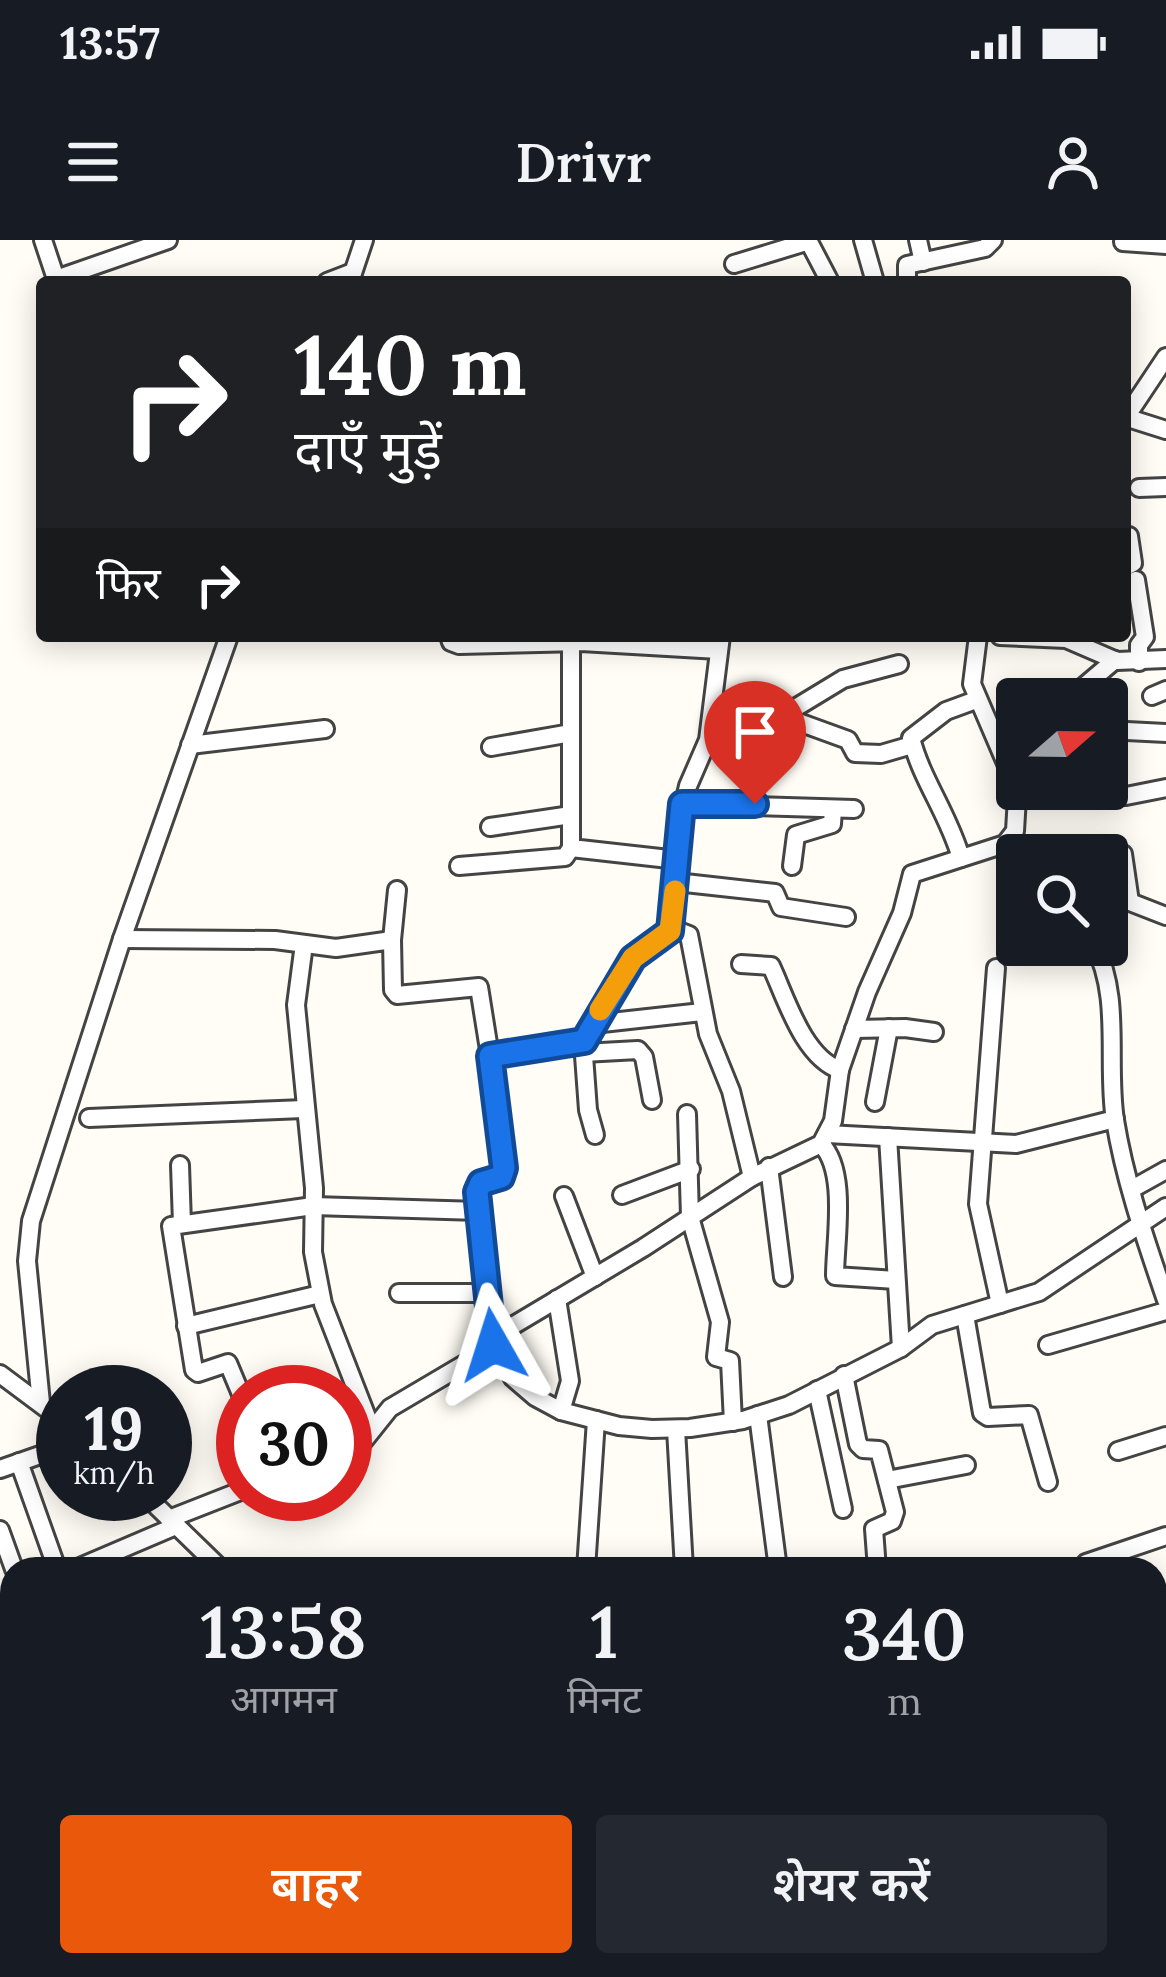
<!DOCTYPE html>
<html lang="hi">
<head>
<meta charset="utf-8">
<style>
  :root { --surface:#171b24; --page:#242831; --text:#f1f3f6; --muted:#9ea1a6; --accent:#ea580c }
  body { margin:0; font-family:Lora,"Noto Sans Devanagari",serif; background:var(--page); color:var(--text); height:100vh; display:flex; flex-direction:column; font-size:45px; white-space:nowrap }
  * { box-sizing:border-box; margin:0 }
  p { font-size:39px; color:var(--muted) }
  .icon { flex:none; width:66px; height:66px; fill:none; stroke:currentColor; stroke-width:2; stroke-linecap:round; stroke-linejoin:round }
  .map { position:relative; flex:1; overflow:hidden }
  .side { position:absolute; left:0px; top:1317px; width:1167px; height:420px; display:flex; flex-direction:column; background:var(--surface); border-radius:36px 36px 0 0; box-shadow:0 6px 30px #0003 }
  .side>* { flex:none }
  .top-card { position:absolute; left:36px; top:36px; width:1095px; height:366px; border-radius:12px; box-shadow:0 6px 30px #0003; background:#202124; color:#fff; overflow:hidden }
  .needle { width:78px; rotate:70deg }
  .fabs { position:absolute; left:996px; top:438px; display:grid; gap:24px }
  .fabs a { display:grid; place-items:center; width:132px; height:132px; border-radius:12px; background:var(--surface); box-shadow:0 6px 30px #0003; font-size:60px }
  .speed { position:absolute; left:36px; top:1125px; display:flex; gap:24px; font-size:60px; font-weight:700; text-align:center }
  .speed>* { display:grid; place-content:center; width:156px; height:156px; border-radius:50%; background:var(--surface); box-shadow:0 6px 30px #0003; line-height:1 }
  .speed small { font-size:30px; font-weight:400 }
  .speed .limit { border:18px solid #d22; background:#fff; color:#111 }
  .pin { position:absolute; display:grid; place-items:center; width:102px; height:102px; color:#fff; margin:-123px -51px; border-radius:50% 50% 50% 0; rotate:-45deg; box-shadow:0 0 12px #0007 }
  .pin .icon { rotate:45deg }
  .me { position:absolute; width:132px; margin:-66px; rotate:354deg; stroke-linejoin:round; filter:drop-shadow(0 0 9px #0008) }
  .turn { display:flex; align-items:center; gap:42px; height:252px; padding:0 60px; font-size:54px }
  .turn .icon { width:156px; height:156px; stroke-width:2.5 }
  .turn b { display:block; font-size:84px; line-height:102px }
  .then { display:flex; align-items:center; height:114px; padding:0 60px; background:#0003; gap:24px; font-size:45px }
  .eta { display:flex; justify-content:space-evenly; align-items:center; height:204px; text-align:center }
  .eta b { font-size:72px; font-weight:600; line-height:84px }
  .action { display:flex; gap:24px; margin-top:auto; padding:24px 60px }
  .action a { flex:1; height:138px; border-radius:12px; background:var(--accent); color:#fff; font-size:48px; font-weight:600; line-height:138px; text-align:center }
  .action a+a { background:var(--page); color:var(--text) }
  .status { display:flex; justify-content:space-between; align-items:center; height:84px; padding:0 60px; background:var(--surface); direction:ltr }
  .status svg { height:33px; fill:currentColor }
  header { display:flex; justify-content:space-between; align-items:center; height:156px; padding:0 60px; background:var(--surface); font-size:54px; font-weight:600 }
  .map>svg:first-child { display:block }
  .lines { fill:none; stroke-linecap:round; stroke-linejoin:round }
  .minor-casing { stroke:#444; stroke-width:22 }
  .minor { stroke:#fff; stroke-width:16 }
  .route-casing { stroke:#114b97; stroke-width:30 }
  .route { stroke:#1a73e8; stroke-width:21 }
  .slow { stroke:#f59e0b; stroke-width:21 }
</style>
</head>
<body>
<div class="status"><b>13:57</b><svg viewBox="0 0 49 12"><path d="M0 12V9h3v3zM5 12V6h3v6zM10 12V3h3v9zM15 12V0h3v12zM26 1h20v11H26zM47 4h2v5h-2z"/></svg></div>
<header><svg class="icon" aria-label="menu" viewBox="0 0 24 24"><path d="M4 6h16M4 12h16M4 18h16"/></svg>Drivr<svg class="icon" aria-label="person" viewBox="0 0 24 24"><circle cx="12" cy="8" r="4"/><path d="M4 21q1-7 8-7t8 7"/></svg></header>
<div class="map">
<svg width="1166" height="1737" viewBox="0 0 1166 1737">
  <rect width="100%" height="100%" fill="#fffdf5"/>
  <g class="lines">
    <defs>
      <g id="minor">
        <path d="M 43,0 L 57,42"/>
        <path d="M 808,0 L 830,42"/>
        <path d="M 863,0 L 875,42"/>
        <path d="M 918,0 L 923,22"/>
        <path d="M 1123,2 L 1166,5"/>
        <path d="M 734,24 L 809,1"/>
        <path d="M 56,39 L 168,0"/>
        <path d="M 327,42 L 353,32"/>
        <path d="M 350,42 L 364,0"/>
        <path d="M 907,42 L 907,25 L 985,8 L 993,0"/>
        <path d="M 1125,177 L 1166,190"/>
        <path d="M 1126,177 L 1166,117"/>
        <path d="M 1139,248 L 1166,247"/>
        <path d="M 1125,327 L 1133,323 L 1129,296"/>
        <path d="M 1136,340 L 1145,397 L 1139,405 L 1139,422"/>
        <path d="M 449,396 L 451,402 L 459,405 L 581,402 L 719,410"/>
        <path d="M 721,396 L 708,500 L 688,546 L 679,584 L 670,691 L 633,718 L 583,801 L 490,816 L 504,928 L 501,937 L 481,943 L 477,953 L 493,1105 L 513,1138 L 535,1157 L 561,1171 L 619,1186 L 652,1189 L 690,1188 L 743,1180 L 789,1165 L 901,1108 L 932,1085 L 1039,1052 L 1166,967"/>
        <path d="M 978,396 L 972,444 L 1008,528 L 1017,557"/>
        <path d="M 1000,396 L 1066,399 L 1117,421 L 1166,419"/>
        <path d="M 571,402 L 571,608 L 678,620"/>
        <path d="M 1152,456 L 1166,450"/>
        <path d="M 1069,459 L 1115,420"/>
        <path d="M 782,476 L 848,500 L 855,513 L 881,514 L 912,505"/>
        <path d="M 710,488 L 782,476 L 843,439 L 899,424"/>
        <path d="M 1107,490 L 1166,493"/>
        <path d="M 190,505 L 325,489"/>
        <path d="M 491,507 L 571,493"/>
        <path d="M 682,564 L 854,569"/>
        <path d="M 490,587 L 571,575"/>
        <path d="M 1123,614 L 1130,662 L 1166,676"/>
        <path d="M 961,618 C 948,573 922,541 911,498 L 946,471 L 976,460"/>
        <path d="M 459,626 L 565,617 L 571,608"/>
        <path d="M 792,626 L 796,595 L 832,584 L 833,569"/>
        <path d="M 676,642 L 775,653 L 781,667 L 846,677"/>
        <path d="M 671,688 L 689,695 L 708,794 L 731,851 L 752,937"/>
        <path d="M 122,699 L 275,700 L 336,708 L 392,700 L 393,750 L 397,755 L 479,747 L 490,816"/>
        <path d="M 392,700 L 397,650"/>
        <path d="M 304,704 L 296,765 L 314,948 L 313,1012 L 323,1064 L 372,1190"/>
        <path d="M 1094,705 C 1122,756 1106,824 1115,880 C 1125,942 1146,1001 1166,1060"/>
        <path d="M 741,724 L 771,726 C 786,758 803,817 840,830"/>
        <path d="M 996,728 L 978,964 L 1000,1064"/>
        <path d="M 593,784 L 702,772"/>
        <path d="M 854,789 L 905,788 L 934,792"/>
        <path d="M 583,802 L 588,870 L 595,895"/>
        <path d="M 583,813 L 638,810 L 644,817 L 652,860"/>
        <path d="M 875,862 L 889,788"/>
        <path d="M 687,874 L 690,977 L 720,1082 L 716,1117 L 730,1121 L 733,1182"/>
        <path d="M 89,878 L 304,869"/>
        <path d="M 827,894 L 1016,904 L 1115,879"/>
        <path d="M 888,897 L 901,1108"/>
        <path d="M 821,904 C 848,931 835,1001 835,1036 L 896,1040"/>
        <path d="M 180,925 L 182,984"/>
        <path d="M 769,927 L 783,1037"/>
        <path d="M 1132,949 L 1166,930"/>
        <path d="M 622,955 L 691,929"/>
        <path d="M 564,956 L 595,1037"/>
        <path d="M 399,1053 L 488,1053"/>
        <path d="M 557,1059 L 570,1141 L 561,1171"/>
        <path d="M 965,1075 L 982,1173 L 988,1177 L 1029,1175 L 1048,1242"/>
        <path d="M 186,1086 L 320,1054"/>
        <path d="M 1048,1105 L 1166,1071"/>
        <path d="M 0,1134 L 63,1181"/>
        <path d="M 844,1135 L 858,1204 L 863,1209 L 879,1210 L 895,1272 L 892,1281 L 874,1289 L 877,1329"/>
        <path d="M 817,1150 L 843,1269"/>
        <path d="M 243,1159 L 228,1123 L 198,1133 L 194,1130 L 171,986 L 313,966 L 479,971"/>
        <path d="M 41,1163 L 27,1021 L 31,981 L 122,699 L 229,396"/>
        <path d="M 758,1175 L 778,1329"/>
        <path d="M 676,1189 L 684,1329"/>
        <path d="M 345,1209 L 362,1203 L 390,1168 L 473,1119 L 514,1085 L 643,1008 L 752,937 L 821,904 L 833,881 L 840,830 L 867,752 L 902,673 L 912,634 L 1005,604 L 1015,591 L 1017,557 L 1126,556 L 1166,548"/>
        <path d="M 1118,1211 L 1166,1196"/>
        <path d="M 19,1222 L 57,1329"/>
        <path d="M 0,1229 L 63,1207"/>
        <path d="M 887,1240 L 966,1225"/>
        <path d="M 144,1254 L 221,1329"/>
        <path d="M 169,1279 L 243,1250"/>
        <path d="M 0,1290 L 14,1329"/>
        <path d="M 982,1328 L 982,1329"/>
        <path d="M 75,1329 L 176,1286"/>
        <path d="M 586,1329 L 596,1180"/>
        <path d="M 1081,1329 L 1086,1323 L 1166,1296"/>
        <path d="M 1155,1393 L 1166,1389"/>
        <path d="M 1155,1441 L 1166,1439"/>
        <path d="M 0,1535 L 12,1531"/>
        <path d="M 517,1725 L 521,1737"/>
        <path d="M 11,1737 L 8,1719 L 12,1690"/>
        <path d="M 396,1737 L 399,1725"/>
      </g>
    </defs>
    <use href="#minor" class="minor-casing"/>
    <use href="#minor" class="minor"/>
  </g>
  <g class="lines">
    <defs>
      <path id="route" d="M 493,1105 L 477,952 L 481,943 L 501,937 L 504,928 L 490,816 L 584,801 L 633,718 L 670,691 L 682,564 L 755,564"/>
    </defs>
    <use href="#route" class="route-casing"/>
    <use href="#route" class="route"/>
    <path class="slow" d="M 600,770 L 633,718 L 670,691 L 675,651"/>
  </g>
</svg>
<div class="fabs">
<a><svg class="needle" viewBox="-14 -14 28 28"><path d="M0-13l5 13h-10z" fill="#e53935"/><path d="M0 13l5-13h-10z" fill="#9ea1a6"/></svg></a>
<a><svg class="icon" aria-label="search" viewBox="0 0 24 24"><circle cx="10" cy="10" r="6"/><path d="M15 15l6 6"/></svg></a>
</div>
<div class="speed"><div>19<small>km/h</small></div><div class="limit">30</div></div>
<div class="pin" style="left:755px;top:564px;background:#d93025"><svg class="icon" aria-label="arrive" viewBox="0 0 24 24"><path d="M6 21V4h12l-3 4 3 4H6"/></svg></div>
<svg class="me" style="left:493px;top:1105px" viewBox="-20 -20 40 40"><path d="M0-17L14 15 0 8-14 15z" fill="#1a73e8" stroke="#fff" stroke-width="4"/></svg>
<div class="top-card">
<div class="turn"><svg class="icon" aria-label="right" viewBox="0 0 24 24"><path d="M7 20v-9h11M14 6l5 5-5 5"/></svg><div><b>140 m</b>दाएँ मुड़ें</div></div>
<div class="then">फिर<svg class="icon" aria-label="right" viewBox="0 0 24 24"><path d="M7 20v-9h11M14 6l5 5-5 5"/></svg></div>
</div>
<section class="side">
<div class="eta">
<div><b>13:58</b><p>आगमन</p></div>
<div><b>1</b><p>मिनट</p></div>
<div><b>340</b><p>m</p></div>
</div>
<div class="action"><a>बाहर</a><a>शेयर करें</a></div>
</section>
</div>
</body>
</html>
